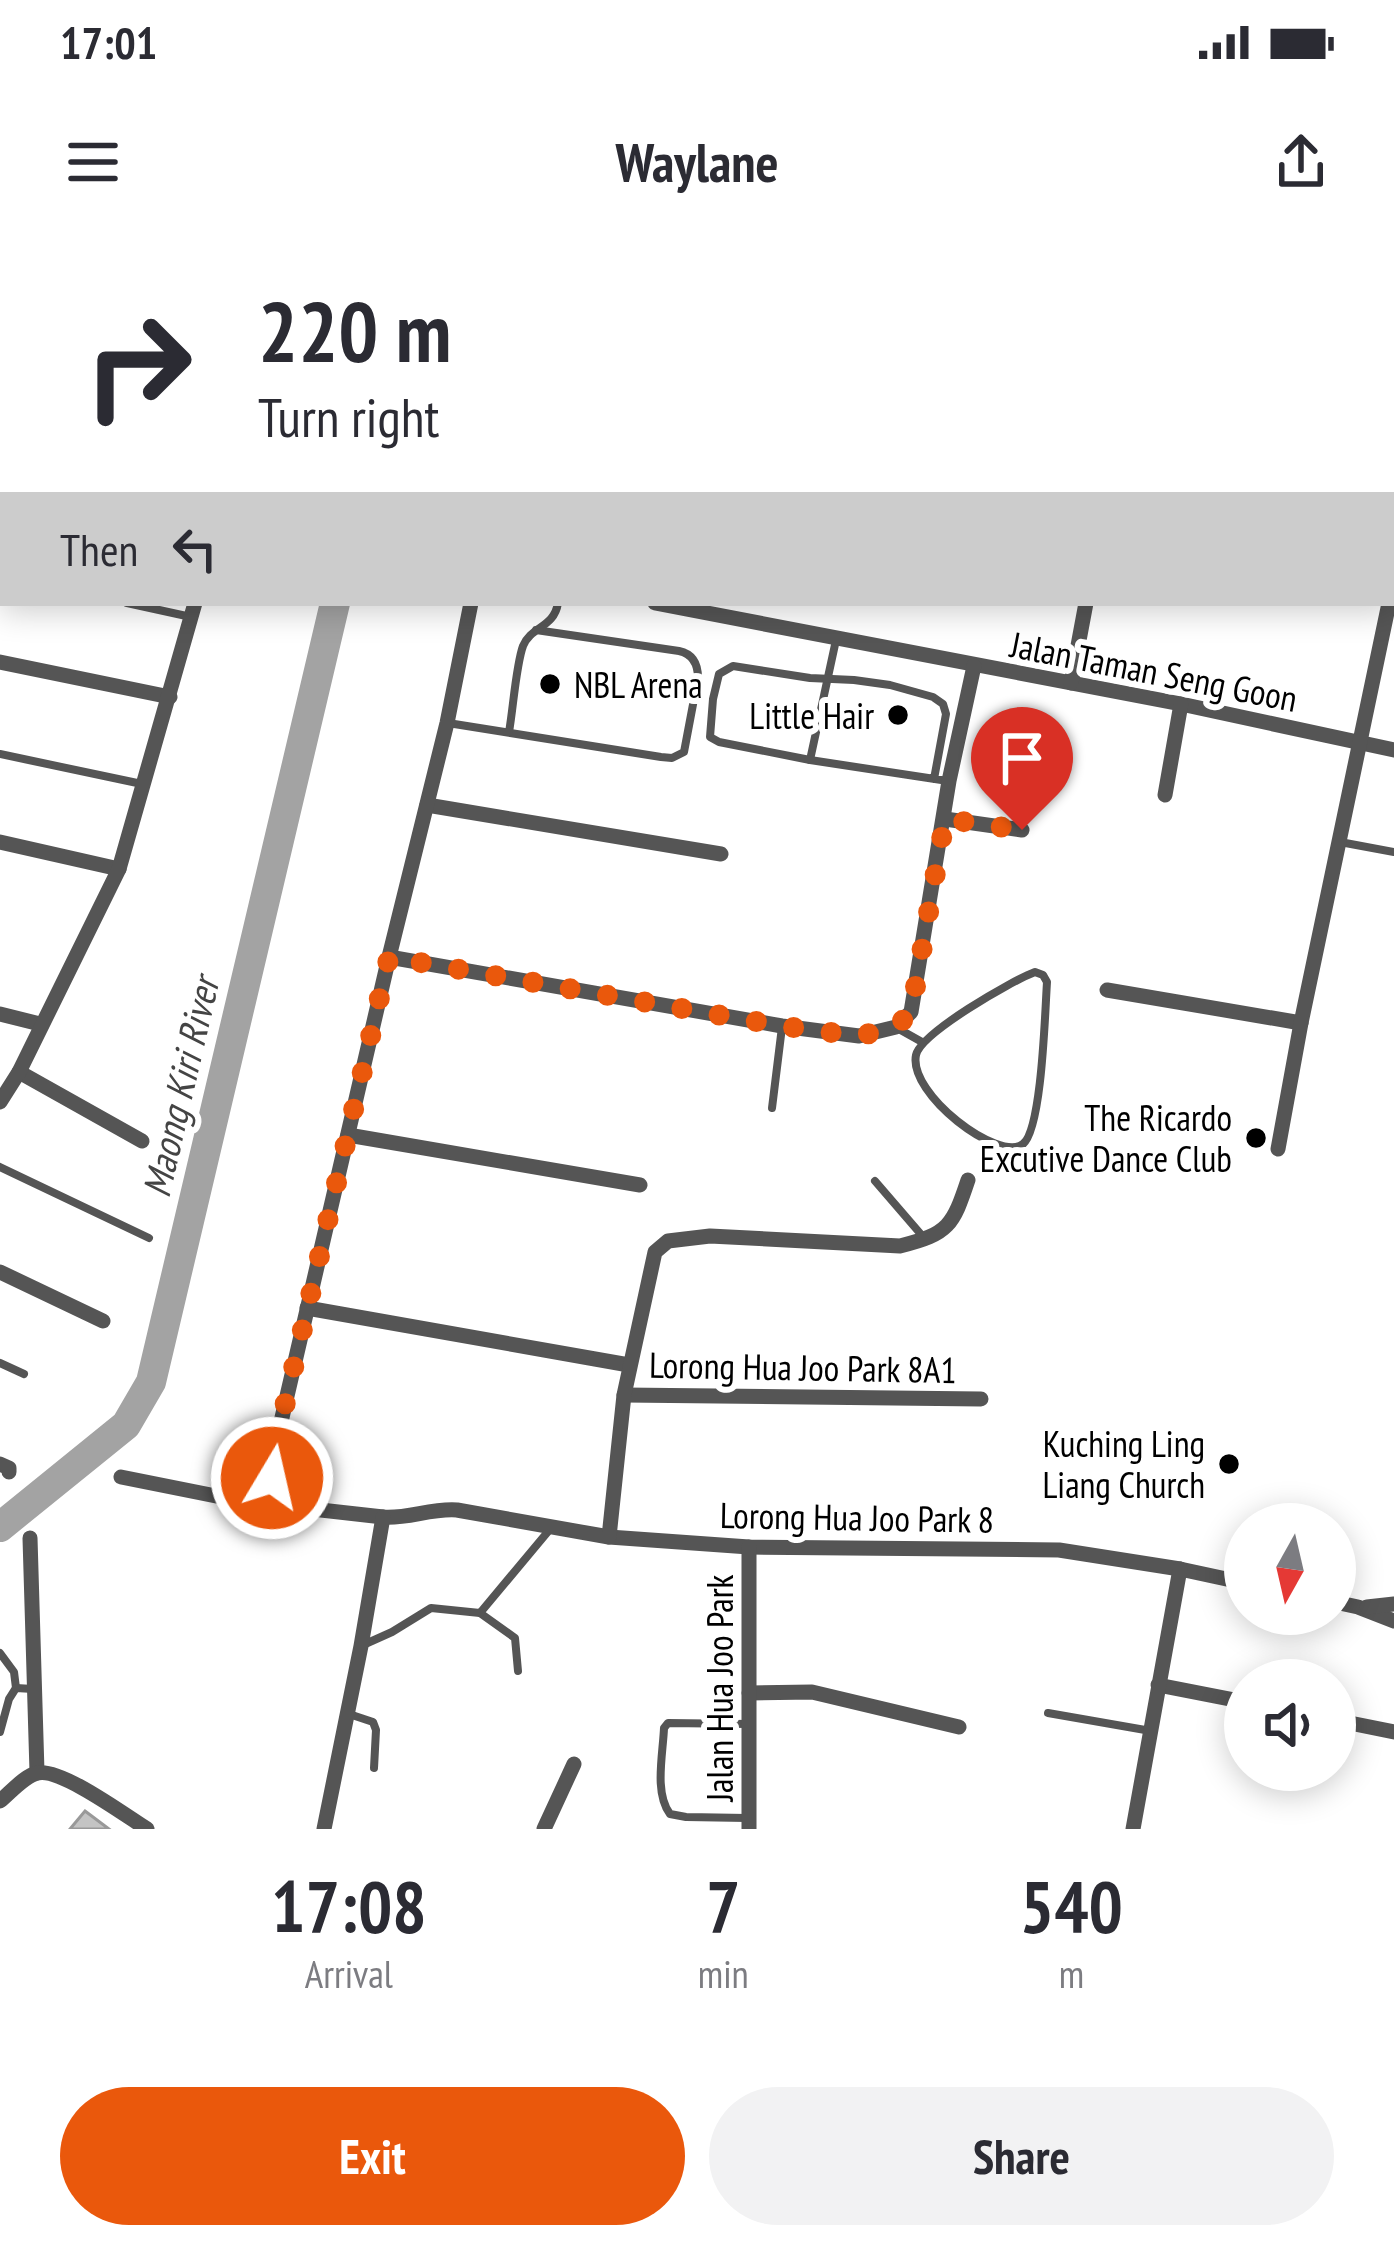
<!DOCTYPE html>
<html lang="en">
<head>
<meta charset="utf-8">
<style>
  :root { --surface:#fff; --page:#f2f2f3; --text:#2b2b33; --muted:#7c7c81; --accent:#ea580c }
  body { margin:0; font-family:"PT Sans Narrow",sans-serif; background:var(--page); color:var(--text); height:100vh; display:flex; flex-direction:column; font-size:45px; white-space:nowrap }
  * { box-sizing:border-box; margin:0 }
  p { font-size:39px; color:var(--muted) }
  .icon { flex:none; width:66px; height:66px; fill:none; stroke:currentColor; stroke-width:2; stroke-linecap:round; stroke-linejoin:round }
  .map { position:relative; height:1589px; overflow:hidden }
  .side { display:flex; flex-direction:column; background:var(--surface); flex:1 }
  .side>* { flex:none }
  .banner { position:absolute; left:0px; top:0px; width:1395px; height:366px; box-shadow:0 6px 30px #0003; background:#fff; color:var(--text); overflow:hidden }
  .needle { width:78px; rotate:188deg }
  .fabs { position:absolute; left:1224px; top:1263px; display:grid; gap:24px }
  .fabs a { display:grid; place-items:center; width:132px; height:132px; border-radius:50%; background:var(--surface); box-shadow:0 6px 30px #0003; font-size:60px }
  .pin { position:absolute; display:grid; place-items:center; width:102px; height:102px; color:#fff; margin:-123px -51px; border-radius:50% 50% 50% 0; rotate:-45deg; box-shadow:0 0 12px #0007 }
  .pin .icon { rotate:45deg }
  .me { position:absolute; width:132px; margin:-66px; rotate:9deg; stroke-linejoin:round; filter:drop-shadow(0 0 9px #0008) }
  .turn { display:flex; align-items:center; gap:42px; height:252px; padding:0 60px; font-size:54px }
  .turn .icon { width:156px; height:156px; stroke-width:2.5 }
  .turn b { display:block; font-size:84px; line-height:102px }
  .then { display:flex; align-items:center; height:114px; padding:0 60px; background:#0003; gap:24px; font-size:45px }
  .eta { display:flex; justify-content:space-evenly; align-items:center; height:204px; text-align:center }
  .eta b { font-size:72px; font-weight:700; line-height:84px }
  .action { display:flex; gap:24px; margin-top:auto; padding:24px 60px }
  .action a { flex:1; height:138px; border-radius:72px; background:var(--accent); color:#fff; font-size:48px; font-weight:700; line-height:138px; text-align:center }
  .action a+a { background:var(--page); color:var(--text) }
  .status { display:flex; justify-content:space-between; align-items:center; height:84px; padding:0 60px; background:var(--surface); direction:ltr }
  .status svg { height:33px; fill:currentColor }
  header { display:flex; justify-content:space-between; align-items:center; height:156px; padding:0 60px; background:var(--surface); font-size:54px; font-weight:700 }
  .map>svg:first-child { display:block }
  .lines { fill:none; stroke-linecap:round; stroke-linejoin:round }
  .river { stroke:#a3a3a3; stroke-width:30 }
  .building { fill:#c4c4c4; stroke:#999; stroke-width:3 }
  .path { stroke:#777; stroke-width:3; stroke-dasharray:3 6; stroke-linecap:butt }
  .service { stroke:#555; stroke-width:8 }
  .minor { stroke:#555; stroke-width:15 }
  .route { stroke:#ea580c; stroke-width:21; stroke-dasharray:0 37.8 }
  .poi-dot { fill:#000; stroke:#fff; stroke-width:4.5 }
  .labels { text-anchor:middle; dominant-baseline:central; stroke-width:12; stroke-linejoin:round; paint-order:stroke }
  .street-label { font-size:36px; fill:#000; stroke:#fff }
  .poi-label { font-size:36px; fill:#000; stroke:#fff; text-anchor:end }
  .water-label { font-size:39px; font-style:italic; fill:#444; stroke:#fff }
</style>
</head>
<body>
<div class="status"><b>17:01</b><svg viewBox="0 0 49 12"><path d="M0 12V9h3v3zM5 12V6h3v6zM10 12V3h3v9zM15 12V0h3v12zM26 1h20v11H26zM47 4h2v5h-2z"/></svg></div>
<header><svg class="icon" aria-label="menu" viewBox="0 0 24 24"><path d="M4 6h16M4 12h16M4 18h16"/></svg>Waylane<svg class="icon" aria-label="share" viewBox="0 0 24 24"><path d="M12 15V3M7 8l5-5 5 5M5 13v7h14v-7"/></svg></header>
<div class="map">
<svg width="1394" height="1589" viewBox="0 0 1394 1589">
  <rect width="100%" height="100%" fill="#fff"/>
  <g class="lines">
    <g class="river">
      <path d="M 429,3 L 430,0"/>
      <path d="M 0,1287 L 126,1185 L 151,1142 L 335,363"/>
    </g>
  </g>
  <path class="building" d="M 85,1571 L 109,1589 L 70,1589 Z"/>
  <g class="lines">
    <path class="path" d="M 1392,167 L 1394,167"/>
    <g class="service">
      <path d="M 0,334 L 3,335"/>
      <path d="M 127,363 L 191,377"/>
      <path d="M 448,483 L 661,517 L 672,518 L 684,512 L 698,438 C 698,424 693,414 679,411 L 536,390"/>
      <path d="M 509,492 C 513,470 516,425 523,406 C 531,386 554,388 558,363"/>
      <path d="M 0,514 L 142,544"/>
      <path d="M 810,520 L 836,400"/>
      <path d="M 934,539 L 946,474 L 943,464 L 933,457 L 890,445 L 854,440 L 810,438 L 733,426 L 719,434 L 713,459 L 710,497 L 719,502 L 810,520 L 948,541"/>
      <path d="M 1340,602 L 1394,612"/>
      <path d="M 1035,732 L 1043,735 L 1047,742 C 1045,771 1042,889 1023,904 C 999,923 908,854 916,815 C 921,793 1011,741 1035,732 Z"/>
      <path d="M 897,788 L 922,802"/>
      <path d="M 772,868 L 782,787"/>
      <path d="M 0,927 L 149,998"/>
      <path d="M 875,941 L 925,999"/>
      <path d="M 0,1123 L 24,1134"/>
      <path d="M 480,1373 L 515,1398 L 518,1431"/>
      <path d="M 363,1405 L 392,1392 L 431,1368 L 480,1373 L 551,1288"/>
      <path d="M 0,1413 L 14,1432 L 16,1448"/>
      <path d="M 1048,1473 L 1151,1491"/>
      <path d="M 349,1474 L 373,1482 L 376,1490 L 374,1528"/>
      <path d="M 0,1492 L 9,1459 L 16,1448 L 33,1449"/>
      <path d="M 747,1578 L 686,1577 L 670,1574 C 654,1553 663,1514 664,1488 L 668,1483 L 749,1484"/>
    </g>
    <g class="minor">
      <path d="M 306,0 L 323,3"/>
      <path d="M 54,3 L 55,0"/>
      <path d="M 256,3 L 257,0"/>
      <path d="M 544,3 L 545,0"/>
      <path d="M 700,3 L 700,0"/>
      <path d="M 845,3 L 846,0"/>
      <path d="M 1002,3 L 1002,0"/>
      <path d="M 1152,3 L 1152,0"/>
      <path d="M 0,49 L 3,50"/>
      <path d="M 0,231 L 3,232"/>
      <path d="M 1392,348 L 1394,339"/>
      <path d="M 655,363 L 1181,464 L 1394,510"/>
      <path d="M 0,422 L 170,457"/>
      <path d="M 1071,443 L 1086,363"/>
      <path d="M 1165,555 L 1181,464"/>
      <path d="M 427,565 L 721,614"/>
      <path d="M 945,579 L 1022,590"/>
      <path d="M 0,602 L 119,629"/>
      <path d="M 389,717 L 782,786 L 859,796 L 896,787 L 911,772 L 949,541 L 974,426"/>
      <path d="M 1107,750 L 1301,783"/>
      <path d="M 0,774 L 40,784"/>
      <path d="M 19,832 L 142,901"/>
      <path d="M 0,862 L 19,832 L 119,629 L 195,363"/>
      <path d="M 348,895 L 640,945"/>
      <path d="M 1278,909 L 1301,783 L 1389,363"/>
      <path d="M 0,1032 L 103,1081"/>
      <path d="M 307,1068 L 629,1125"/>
      <path d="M 624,1155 L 981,1159"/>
      <path d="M 0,1224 L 9,1228 L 9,1232"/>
      <path d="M 121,1237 L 241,1261 L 383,1277 C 408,1279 431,1268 457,1270 L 609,1297 L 749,1307 L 1059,1310 L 1180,1329 L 1245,1343"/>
      <path d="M 270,1265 L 274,1212 L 389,717 L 447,483 L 471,363"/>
      <path d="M 609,1297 L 624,1155 L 655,1012 L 668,1001 L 710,996 L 900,1006 C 949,994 953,985 968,940"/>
      <path d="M 30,1298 L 37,1532"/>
      <path d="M 1335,1362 L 1358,1367 L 1394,1381"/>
      <path d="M 1367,1367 L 1394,1364"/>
      <path d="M 1158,1445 L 1245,1462"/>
      <path d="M 749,1453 L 812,1452 L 959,1487"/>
      <path d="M 1335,1480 L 1394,1492"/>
      <path d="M 0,1561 C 10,1553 25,1535 38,1533 C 61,1528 126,1576 147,1589"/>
      <path d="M 324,1589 L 361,1406 L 383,1277"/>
      <path d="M 544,1589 L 574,1524"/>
      <path d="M 749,1589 L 749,1307"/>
      <path d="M 1133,1589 L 1180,1329"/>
    </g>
  </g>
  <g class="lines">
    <path class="route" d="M 272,1238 L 274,1212 L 389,717 L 782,786 L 859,796 L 896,787 L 911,772 L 945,579 L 1022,590"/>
  </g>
  <g class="poi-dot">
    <circle cx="550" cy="444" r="12"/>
    <circle cx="898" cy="475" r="12"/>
    <circle cx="1256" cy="898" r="12"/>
    <circle cx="1229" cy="1224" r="12"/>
  </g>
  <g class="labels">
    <g class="street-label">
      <text transform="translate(1154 431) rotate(11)">Jalan Taman Seng Goon</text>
      <text transform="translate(803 1127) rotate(1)">Lorong Hua Joo Park 8A1</text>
      <text transform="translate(857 1277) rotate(1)">Lorong Hua Joo Park 8</text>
      <text transform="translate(719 1448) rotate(-90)">Jalan Hua Joo Park</text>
    </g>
    <g class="poi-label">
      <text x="574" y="444" text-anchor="start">NBL Arena</text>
      <text x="874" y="475">Little Hair</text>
      <text x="1232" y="877">The Ricardo<tspan x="1232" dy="41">Excutive Dance Club</tspan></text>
      <text x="1205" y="1203">Kuching Ling<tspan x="1205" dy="41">Liang Church</tspan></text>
    </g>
    <g class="water-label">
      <text transform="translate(180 847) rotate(-77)">Maong Kiri River</text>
    </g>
  </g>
</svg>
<div class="fabs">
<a><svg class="needle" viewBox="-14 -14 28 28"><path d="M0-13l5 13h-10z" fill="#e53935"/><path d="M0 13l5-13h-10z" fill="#7c7c81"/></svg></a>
<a><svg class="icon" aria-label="sound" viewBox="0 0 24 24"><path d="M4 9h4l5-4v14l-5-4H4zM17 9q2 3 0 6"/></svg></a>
</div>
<div class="pin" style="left:1022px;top:590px;background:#d93025"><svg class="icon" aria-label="arrive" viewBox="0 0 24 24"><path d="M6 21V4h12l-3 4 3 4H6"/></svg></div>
<svg class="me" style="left:272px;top:1238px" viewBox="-20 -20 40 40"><circle r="17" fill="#ea580c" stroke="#fff" stroke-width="3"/><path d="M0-11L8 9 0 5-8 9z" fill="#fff"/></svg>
<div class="banner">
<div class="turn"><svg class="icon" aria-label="right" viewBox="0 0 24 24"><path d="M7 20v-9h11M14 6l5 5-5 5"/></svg><div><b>220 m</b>Turn right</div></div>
<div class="then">Then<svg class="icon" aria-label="left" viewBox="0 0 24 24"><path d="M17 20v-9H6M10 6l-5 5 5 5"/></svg></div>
</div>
</div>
<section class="side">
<div class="eta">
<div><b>17:08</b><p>Arrival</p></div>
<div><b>7</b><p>min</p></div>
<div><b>540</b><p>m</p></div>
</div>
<div class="action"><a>Exit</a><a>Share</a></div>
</section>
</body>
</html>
